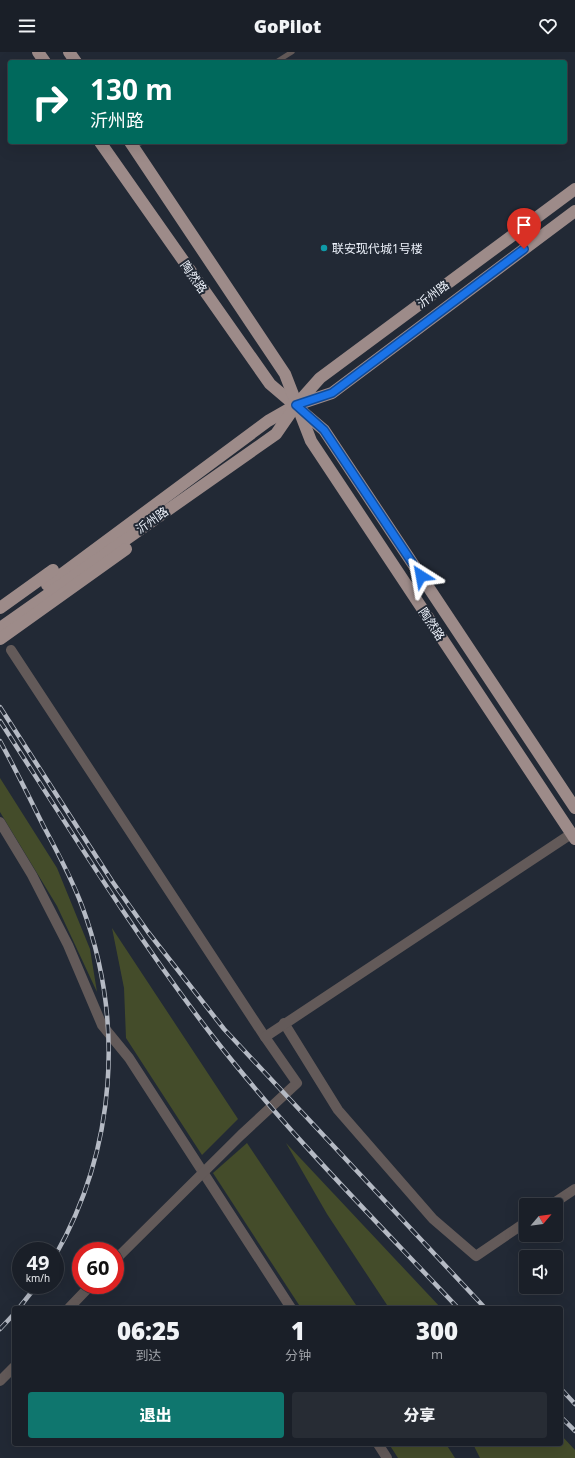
<!DOCTYPE html>
<html lang="zh">
<head>
<meta charset="utf-8">
<style>
  :root { --surface:#1a1f28; --page:#272c34; --text:#f1f3f6; --muted:#9fa2a8; --line:#383d45; --accent:#0f766e }
  body { margin:0; font-family:"Open Sans","Noto Sans SC",sans-serif; background:var(--page); color:var(--text); height:100vh; display:flex; flex-direction:column; font-size:15px; white-space:nowrap }
  * { box-sizing:border-box; margin:0 }
  p { font-size:13px; color:var(--muted) }
  .icon { flex:none; width:22px; height:22px; fill:none; stroke:currentColor; stroke-width:2; stroke-linecap:round; stroke-linejoin:round }
  .map { position:relative; flex:1; overflow:hidden }
  .details { position:absolute; left:12px; top:1254px; width:551px; height:140px; display:flex; flex-direction:column; background:var(--surface); border-radius:4px; box-shadow:0 4px 16px #0002,0 0 0 1px var(--line) }
  .details>* { flex:none }
  .banner { position:absolute; left:8px; top:8px; width:559px; height:84px; border-radius:4px; box-shadow:0 4px 16px #0002,0 0 0 1px var(--line); background:#00695c; color:#fff; overflow:hidden }
  .needle { width:26px; rotate:61deg }
  .controls { position:absolute; left:519px; top:1146px; display:grid; gap:8px }
  .controls a { display:grid; place-items:center; width:44px; height:44px; border-radius:4px; background:var(--surface); box-shadow:0 4px 16px #0002,0 0 0 1px var(--line); font-size:20px }
  .speed { position:absolute; left:12px; top:1190px; display:flex; gap:8px; font-size:20px; font-weight:700; text-align:center }
  .speed>* { display:grid; place-content:center; width:52px; height:52px; border-radius:50%; background:var(--surface); box-shadow:0 4px 16px #0002,0 0 0 1px var(--line); line-height:1 }
  .speed small { font-size:10px; font-weight:400 }
  .speed .limit { border:6px solid #d22; background:#fff; color:#111 }
  .pin { position:absolute; display:grid; place-items:center; width:34px; height:34px; color:#fff; margin:-41px -17px; border-radius:50% 50% 50% 0; rotate:-45deg; box-shadow:0 0 4px #0007 }
  .pin .icon { rotate:45deg }
  .me { position:absolute; width:44px; margin:-22px; rotate:326deg; stroke-linejoin:round; filter:drop-shadow(0 0 3px #0008) }
  .turn { display:flex; align-items:center; gap:14px; height:84px; padding:0 16px; font-size:18px }
  .turn .icon { width:52px; height:52px; stroke-width:2.5 }
  .turn b { display:block; font-size:28px; line-height:34px }
  .eta { display:flex; justify-content:space-evenly; align-items:center; height:68px; text-align:center }
  .eta b { font-size:24px; font-weight:800; line-height:28px }
  .cta { display:flex; gap:8px; margin-top:auto; padding:8px 16px }
  .cta a { flex:1; height:46px; border-radius:4px; background:var(--accent); color:#fff; font-size:16px; font-weight:800; line-height:46px; text-align:center }
  .cta a+a { background:var(--page); color:var(--text) }
  header { display:flex; justify-content:space-between; align-items:center; height:52px; padding:0 16px; background:var(--surface); font-size:18px; font-weight:800 }
  .map>svg:first-child { display:block }
  .green { fill:#444c2a }
  .lines { fill:none; stroke-linecap:round; stroke-linejoin:round }
  .service { stroke:#635a59; stroke-width:5 }
  .minor { stroke:#635a59; stroke-width:10 }
  .primary { stroke:#9d8b89; stroke-width:12 }
  .rail-casing { stroke:#b5bac4; stroke-width:4.5 }
  .rail { stroke:#222935; stroke-width:3; stroke-dasharray:9; stroke-linecap:butt }
  .route-casing { stroke:#114b97; stroke-width:10 }
  .route { stroke:#1a73e8; stroke-width:7 }
  .culture-dot { fill:#0f9aa8; stroke:#222935; stroke-width:1.5 }
  .labels { text-anchor:middle; dominant-baseline:central; stroke-width:4; stroke-linejoin:round; paint-order:stroke }
  .poi-label { font-size:12px; fill:#edf2fb; stroke:#222935; text-anchor:start }
  .street-label { font-size:12px; fill:#edf2fb; stroke:#222935 }
</style>
</head>
<body>
<header><svg class="icon" aria-label="menu" viewBox="0 0 24 24"><path d="M4 6h16M4 12h16M4 18h16"/></svg>GoPilot<svg class="icon" aria-label="heart" viewBox="0 0 24 24"><path d="M12 20l-8-8c-3-5 5-10 8-4 3-6 11-1 8 4z"/></svg></header>
<div class="map">
<svg width="575" height="1406" viewBox="0 0 575 1406">
  <rect width="100%" height="100%" fill="#222935"/>
  <g class="green">
    <path d="M 0,726 L 57,816 L 90,897 L 97,940 L 57,854 L 0,760 Z"/>
    <path d="M 112,876 L 238,1067 L 202,1103 L 126,986 L 124,936 Z"/>
    <path d="M 247,1091 L 358,1256 L 301,1256 L 213,1121 Z"/>
    <path d="M 286,1091 L 441,1256 L 389,1256 L 327,1162 Z"/>
    <path d="M 561,1383 L 575,1398 L 575,1406 L 480,1406 L 473,1392 L 561,1392 Z"/>
    <path d="M 389,1392 L 446,1392 L 455,1406 L 398,1406 Z"/>
  </g>
  <g class="lines">
    <g class="service">
      <path d="M 276,10 L 292,0"/>
      <path d="M 133,94 L 143,90"/>
    </g>
    <g class="minor">
      <path d="M 11,598 L 265,985"/>
      <path d="M 0,770 L 32,823 L 68,893 L 102,973 L 129,1006 L 291,1256"/>
      <path d="M 284,971 L 338,1058 L 433,1167 L 476,1204 L 526,1170"/>
      <path d="M 551,1153 L 575,1137"/>
      <path d="M 115,1208 L 241,1083 L 297,1031 L 265,985 L 571,782"/>
      <path d="M 69,1256 L 91,1233"/>
      <path d="M 0,1329 L 14,1315"/>
      <path d="M 378,1392 L 387,1406"/>
    </g>
    <g class="primary">
      <path d="M 38,0 L 45,10"/>
      <path d="M 69,0 L 76,10"/>
      <path d="M 100,90 L 270,332 L 324,378 L 575,756"/>
      <path d="M 130,90 L 285,322 L 311,389 L 575,787"/>
      <path d="M 47,533 L 268,369 L 296,353 L 332,341 L 575,159"/>
      <path d="M 0,556 L 53,518"/>
      <path d="M 0,576 L 276,382 L 296,353 L 320,326 L 575,137"/>
      <path d="M 0,587 L 126,497"/>
    </g>
    <defs>
      <g id="rail">
        <path d="M 0,655 L 112,829 L 148,880 L 224,977 L 485,1256"/>
        <path d="M 0,669 C 69,776 136,885 214,986 C 289,1082 375,1168 458,1256"/>
        <path d="M 0,689 C 16,718 30,747 44,775 C 58,801 72,827 82,854 C 125,969 116,1097 55,1204"/>
        <path d="M 19,1256 L 37,1233"/>
        <path d="M 0,1277 L 14,1262"/>
        <path d="M 561,1337 L 575,1352"/>
        <path d="M 561,1365 L 575,1379"/>
      </g>
    </defs>
    <use href="#rail" class="rail-casing"/>
    <use href="#rail" class="rail"/>
  </g>
  <g class="lines">
    <defs>
      <path id="route" d="M 421,524 L 324,378 L 296,353 L 332,341 L 524,197"/>
    </defs>
    <use href="#route" class="route-casing"/>
    <use href="#route" class="route"/>
  </g>
  <circle class="culture-dot" cx="324" cy="196" r="4"/>
  <g class="labels">
    <g class="poi-label">
      <text x="332" y="196">联安现代城1号楼</text>
    </g>
    <g class="street-label">
      <text transform="translate(194 225) rotate(55)">陶然路</text>
      <text transform="translate(433 242) rotate(-37)">沂州路</text>
      <text transform="translate(152 468) rotate(-35)">沂州路</text>
      <text transform="translate(432 572) rotate(56)">陶然路</text>
    </g>
  </g>
</svg>
<div class="controls">
<a><svg class="needle" viewBox="-14 -14 28 28"><path d="M0-13l5 13h-10z" fill="#e53935"/><path d="M0 13l5-13h-10z" fill="#9fa2a8"/></svg></a>
<a><svg class="icon" aria-label="sound" viewBox="0 0 24 24"><path d="M4 9h4l5-4v14l-5-4H4zM17 9q2 3 0 6"/></svg></a>
</div>
<div class="speed"><div>49<small>km/h</small></div><div class="limit">60</div></div>
<div class="pin" style="left:524px;top:197px;background:#d93025"><svg class="icon" aria-label="arrive" viewBox="0 0 24 24"><path d="M6 21V4h12l-3 4 3 4H6"/></svg></div>
<svg class="me" style="left:421px;top:524px" viewBox="-20 -20 40 40"><path d="M0-17L14 15 0 8-14 15z" fill="#1a73e8" stroke="#fff" stroke-width="4"/></svg>
<div class="banner">
<div class="turn"><svg class="icon" aria-label="right" viewBox="0 0 24 24"><path d="M7 20v-9h11M14 6l5 5-5 5"/></svg><div><b>130 m</b>沂州路</div></div>
</div>
<section class="details">
<div class="eta">
<div><b>06:25</b><p>到达</p></div>
<div><b>1</b><p>分钟</p></div>
<div><b>300</b><p>m</p></div>
</div>
<div class="cta"><a>退出</a><a>分享</a></div>
</section>
</div>
</body>
</html>
